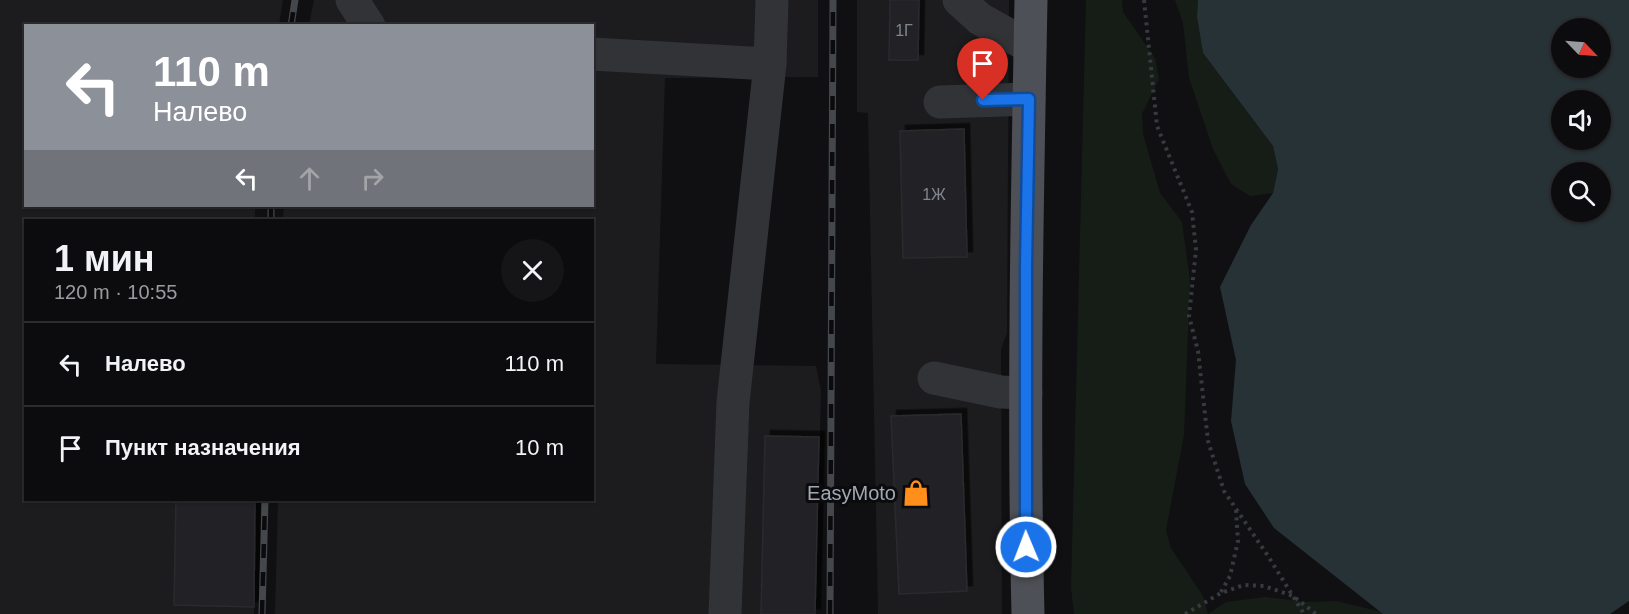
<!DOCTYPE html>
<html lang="ru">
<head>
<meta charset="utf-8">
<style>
  :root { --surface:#0c0c0e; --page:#151517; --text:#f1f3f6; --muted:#9a9b9e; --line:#2c2c2e }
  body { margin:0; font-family:Arial,sans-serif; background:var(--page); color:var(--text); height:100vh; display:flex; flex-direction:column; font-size:22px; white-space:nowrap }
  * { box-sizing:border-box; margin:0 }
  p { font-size:20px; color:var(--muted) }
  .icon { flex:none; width:33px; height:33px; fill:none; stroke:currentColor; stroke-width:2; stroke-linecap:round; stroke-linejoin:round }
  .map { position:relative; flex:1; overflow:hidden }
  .sheet { position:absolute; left:24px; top:219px; width:570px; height:282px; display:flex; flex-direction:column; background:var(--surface); border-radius:0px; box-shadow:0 2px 4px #0004,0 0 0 2px var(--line) }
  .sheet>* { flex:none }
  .top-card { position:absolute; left:24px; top:24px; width:570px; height:183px; border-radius:0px; box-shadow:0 2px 4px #0004,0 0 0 2px var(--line); background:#8c9099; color:#fff; overflow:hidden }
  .needle { width:39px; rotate:115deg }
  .controls { position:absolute; left:1551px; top:18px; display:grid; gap:12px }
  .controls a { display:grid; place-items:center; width:60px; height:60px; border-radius:50%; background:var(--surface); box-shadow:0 2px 4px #0004,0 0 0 2px var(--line); font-size:30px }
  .pin { position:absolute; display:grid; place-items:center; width:51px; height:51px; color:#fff; margin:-62px -26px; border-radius:50% 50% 50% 0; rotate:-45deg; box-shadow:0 0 6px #0007 }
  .pin .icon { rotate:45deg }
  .me { position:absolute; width:66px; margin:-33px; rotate:359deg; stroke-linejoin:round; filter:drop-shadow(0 0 4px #0008) }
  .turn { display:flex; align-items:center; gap:21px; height:126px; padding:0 30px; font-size:27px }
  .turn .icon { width:78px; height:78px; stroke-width:2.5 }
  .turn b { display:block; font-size:42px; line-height:51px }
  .lanes { display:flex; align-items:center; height:57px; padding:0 30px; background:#0003; justify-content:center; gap:30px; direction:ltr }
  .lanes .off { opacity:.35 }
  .round { display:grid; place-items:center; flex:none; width:63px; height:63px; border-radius:32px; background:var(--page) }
  .overview { display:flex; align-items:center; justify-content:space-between; height:102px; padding:0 30px }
  h1 { font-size:36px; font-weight:700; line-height:45px }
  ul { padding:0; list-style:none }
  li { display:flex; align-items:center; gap:18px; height:84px; padding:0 30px; border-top:2px solid var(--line) }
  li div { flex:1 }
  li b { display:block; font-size:22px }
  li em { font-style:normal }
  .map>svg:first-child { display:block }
  .built { fill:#1c1c1f }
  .green { fill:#161d16 }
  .water { fill:#263236; fill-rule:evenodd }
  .building { fill:#232326; stroke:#2a2b2e; stroke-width:1.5; filter:url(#shadow) }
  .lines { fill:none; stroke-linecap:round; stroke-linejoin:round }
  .path { stroke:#373a3e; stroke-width:4; stroke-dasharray:3 4.5; stroke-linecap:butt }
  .minor { stroke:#313337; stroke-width:33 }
  .major { stroke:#4d5056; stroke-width:33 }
  .rail-casing { stroke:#44474c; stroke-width:7 }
  .rail { stroke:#0b0b0d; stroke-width:4.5; stroke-dasharray:14; stroke-linecap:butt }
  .route-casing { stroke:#114b97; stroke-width:15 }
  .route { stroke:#1a73e8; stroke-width:10 }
  .labels { text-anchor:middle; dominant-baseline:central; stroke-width:6; stroke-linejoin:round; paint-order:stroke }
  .number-label { font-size:16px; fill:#808790 }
  .poi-label { font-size:20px; fill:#a0a9b4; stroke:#0b0b0d; text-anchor:end }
</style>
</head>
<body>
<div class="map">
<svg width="1629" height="614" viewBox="0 0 1629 614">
  <defs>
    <filter id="shadow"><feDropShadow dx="5.5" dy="-5.5" stdDeviation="0" flood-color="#0009"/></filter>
  </defs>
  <rect width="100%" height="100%" fill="#101012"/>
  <g class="built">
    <path d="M 0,0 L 283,0 L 279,25 L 26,26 L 26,206 L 255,206 L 255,220 L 26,220 L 26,500 L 255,500 L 254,614 L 0,614 Z"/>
    <path d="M 314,0 L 818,0 L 818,77 L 665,78 L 656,364 L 816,366 L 821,391 L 815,614 L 275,614 L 278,500 L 592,500 L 592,220 L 283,220 L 284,206 L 592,206 L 592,26 L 309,25 Z"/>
    <path d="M 857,0 L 1009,0 L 1007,333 L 1001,349 L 1002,614 L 878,614 L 868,113 L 857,112 Z"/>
  </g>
  <g class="green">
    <path d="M 1086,0 L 1122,0 L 1123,12 L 1155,58 L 1159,79 L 1142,114 L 1143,134 L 1160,193 L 1182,222 L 1190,280 L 1184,435 L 1166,530 L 1171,548 L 1203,596 L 1208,614 L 1226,602 L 1266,597 L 1307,602 L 1336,601 L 1382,612 L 1383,614 L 1074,614 L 1071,588 Z"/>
    <path d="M 1175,0 L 1198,0 L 1197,17 L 1203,53 L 1273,146 L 1278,169 L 1273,193 L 1250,196 L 1231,184 L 1213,149 L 1189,78 L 1183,23 Z"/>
  </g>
  <path class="water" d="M 1198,0 L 1629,0 L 1629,601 L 1610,614 L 1383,614 L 1274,528 L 1245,484 L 1231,421 L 1236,360 L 1220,287 L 1251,225 L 1273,193 L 1278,169 L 1273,146 L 1203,53 L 1197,17 ZM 1562,28 L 1600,28 L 1600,68 L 1562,68 ZM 1562,100 L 1600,100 L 1600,140 L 1562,140 ZM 1562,172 L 1600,172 L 1600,212 L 1562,212 Z"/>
  <g class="building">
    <path d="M 890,0 L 919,0 L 918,60 L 889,60 Z"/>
    <path d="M 964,129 L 967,257 L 903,258 L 900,131 Z"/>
    <path d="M 961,414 L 967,591 L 899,594 L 891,416 Z"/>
    <path d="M 765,436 L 819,437 L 815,614 L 761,614 Z"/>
    <path d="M 176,500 L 255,500 L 254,607 L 174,605 Z"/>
  </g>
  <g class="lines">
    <g class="path">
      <path d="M 1144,0 L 1157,126 L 1192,212 L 1196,250 L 1189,316 L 1198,351 L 1208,441 L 1224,491 L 1268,556 L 1304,614"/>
      <path d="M 1221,592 L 1230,576 L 1238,541 L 1236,510"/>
      <path d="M 1185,614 L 1221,593 L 1244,585 L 1264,586 L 1293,596 L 1316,614"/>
    </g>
    <g class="minor">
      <path d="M 352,0 L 369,26"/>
      <path d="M 959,0 L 980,19 L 1030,47"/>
      <path d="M 592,54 L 770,64"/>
      <path d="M 940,102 L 1029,99"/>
      <path d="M 934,378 L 1001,392 L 1026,393"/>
      <path d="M 725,614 L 733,402 L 770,64 L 772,0"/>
    </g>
    <path class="major" d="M 1028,614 C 1023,409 1027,205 1031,0"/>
    <defs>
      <g id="rail">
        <path d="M 291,26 L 295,0"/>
        <path d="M 271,220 L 271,206"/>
        <path d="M 262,614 L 265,500"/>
        <path d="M 830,614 L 833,0"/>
      </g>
    </defs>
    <use href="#rail" class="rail-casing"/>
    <use href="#rail" class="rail"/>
  </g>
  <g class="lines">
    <defs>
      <path id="route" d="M 983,100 L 1029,99 L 1026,267 L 1026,547"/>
    </defs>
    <use href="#route" class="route-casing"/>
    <use href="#route" class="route"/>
  </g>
  <defs>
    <symbol id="shop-bare" viewBox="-9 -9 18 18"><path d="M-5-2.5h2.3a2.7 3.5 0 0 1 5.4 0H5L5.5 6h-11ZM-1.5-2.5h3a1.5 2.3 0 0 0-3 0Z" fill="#ff8e1b" stroke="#0b0b0d" stroke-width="2.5" paint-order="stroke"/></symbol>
  </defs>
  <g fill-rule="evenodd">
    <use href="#shop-bare" x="897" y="474" width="38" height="38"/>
  </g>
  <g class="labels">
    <g class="number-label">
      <text x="904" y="30">1Г</text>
      <text x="934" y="194">1Ж</text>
    </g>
    <g class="poi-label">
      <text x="896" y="493">EasyMoto</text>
    </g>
  </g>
</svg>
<div class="controls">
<a><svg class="needle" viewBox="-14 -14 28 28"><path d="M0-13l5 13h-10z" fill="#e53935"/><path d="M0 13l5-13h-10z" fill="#9a9b9e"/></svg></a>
<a><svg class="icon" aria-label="sound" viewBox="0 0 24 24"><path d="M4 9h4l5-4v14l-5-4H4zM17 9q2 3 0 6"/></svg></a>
<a><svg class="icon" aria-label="search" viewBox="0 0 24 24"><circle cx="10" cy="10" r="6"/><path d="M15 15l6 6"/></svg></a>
</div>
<div class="pin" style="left:983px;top:100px;background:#d93025"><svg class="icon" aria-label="arrive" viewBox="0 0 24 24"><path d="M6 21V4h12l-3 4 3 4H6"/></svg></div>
<svg class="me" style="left:1026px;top:547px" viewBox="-20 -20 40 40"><circle r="17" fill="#1a73e8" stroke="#fff" stroke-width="3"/><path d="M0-11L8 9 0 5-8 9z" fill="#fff"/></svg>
<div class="top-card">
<div class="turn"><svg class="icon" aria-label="left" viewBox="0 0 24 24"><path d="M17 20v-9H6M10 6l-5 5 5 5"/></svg><div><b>110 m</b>Налево</div></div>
<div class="lanes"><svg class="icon" aria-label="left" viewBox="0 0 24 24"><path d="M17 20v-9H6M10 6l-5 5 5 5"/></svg><svg class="icon off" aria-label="ahead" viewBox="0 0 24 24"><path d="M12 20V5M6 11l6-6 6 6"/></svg><svg class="icon off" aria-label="right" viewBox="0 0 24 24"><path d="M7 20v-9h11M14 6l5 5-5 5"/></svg></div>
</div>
<section class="sheet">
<div class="overview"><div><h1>1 мин</h1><p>120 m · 10:55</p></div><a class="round"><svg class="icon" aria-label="close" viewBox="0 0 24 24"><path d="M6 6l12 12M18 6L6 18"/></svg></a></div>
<ul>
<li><svg class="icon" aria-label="left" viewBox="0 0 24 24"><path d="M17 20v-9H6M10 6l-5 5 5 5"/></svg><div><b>Налево</b></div><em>110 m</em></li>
<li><svg class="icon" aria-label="arrive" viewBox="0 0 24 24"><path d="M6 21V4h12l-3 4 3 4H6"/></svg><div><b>Пункт назначения</b></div><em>10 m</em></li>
</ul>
</section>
</div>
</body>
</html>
